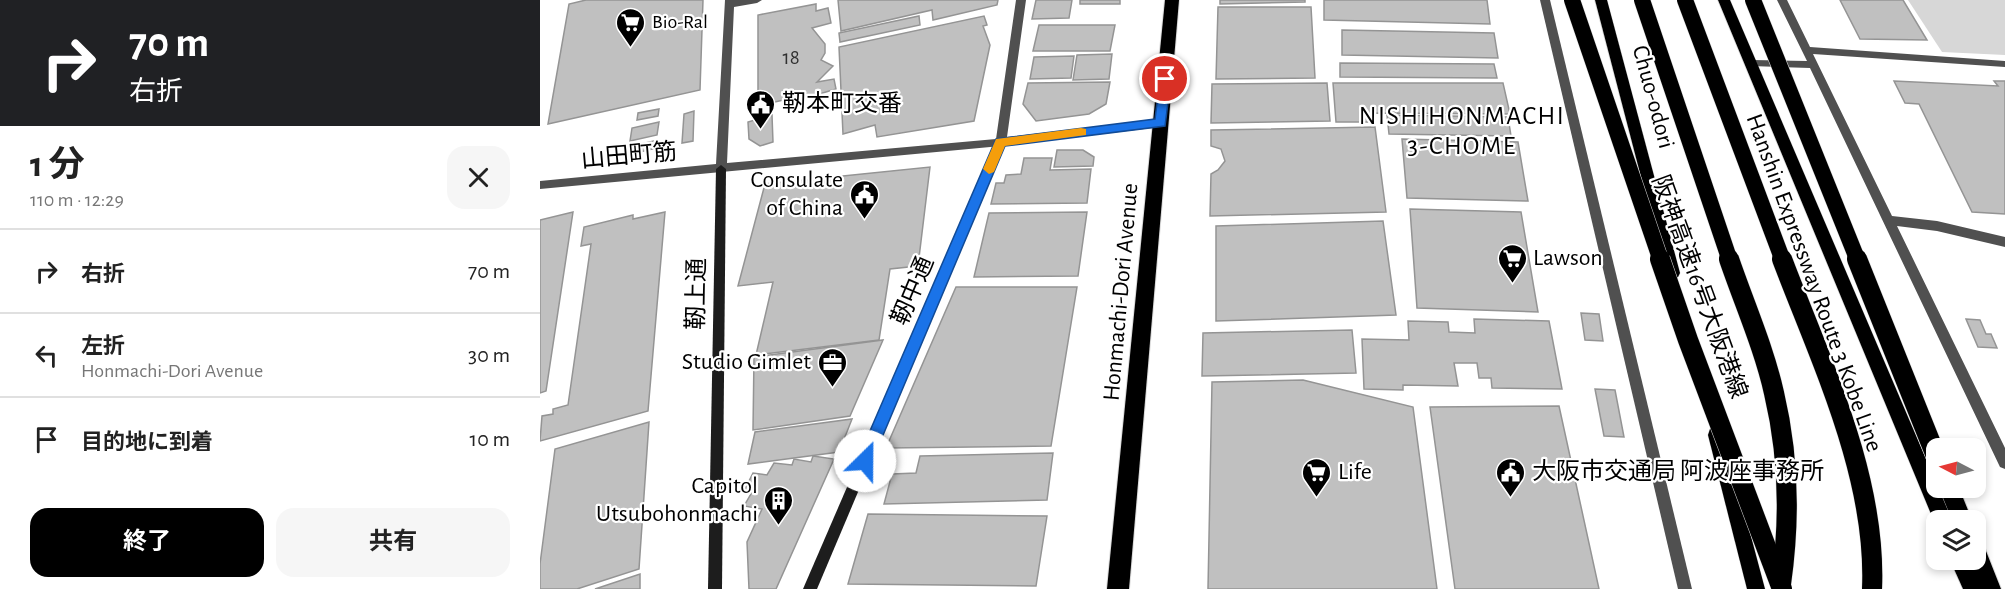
<!DOCTYPE html>
<html lang="ja">
<head>
<meta charset="utf-8">
<style>
  :root { --surface:#fff; --page:#f6f6f6; --text:#222; --muted:#767676; --line:#e0e0e0; --accent:#000 }
  body { margin:0; font-family:"Alegreya Sans","Noto Sans JP",sans-serif; background:var(--page); color:var(--text); height:100vh; display:flex; flex-direction:column; font-size:22px; white-space:nowrap }
  * { box-sizing:border-box; margin:0 }
  p { font-size:20px; color:var(--muted) }
  .icon { flex:none; width:33px; height:33px; fill:none; stroke:currentColor; stroke-width:2; stroke-linecap:round; stroke-linejoin:round }
  .map { position:relative; flex:1; overflow:hidden }
  .panel { display:flex; flex-direction:column; background:var(--surface); width:540px }
  .panel>* { flex:none }
  .hud { background:#202124; color:#fff; overflow:hidden }
  .needle { width:39px; rotate:276deg }
  .tools { position:absolute; left:1386px; top:438px; display:grid; gap:12px }
  .tools a { display:grid; place-items:center; width:60px; height:60px; border-radius:12px; background:var(--surface); box-shadow:0 3px 9px #0003; font-size:30px }
  .pin { position:absolute; display:grid; place-items:center; width:51px; height:51px; color:#fff; margin:-26px; border:3px solid #fff; border-radius:50%; box-shadow:0 2px 6px #0007 }
  .me { position:absolute; width:66px; margin:-33px; rotate:23deg; stroke-linejoin:round; filter:drop-shadow(0 0 4px #0008) }
  .turn { display:flex; align-items:center; gap:21px; height:126px; padding:0 30px; font-size:27px }
  .turn .icon { width:78px; height:78px; stroke-width:2.5 }
  .turn b { display:block; font-size:42px; line-height:51px }
  .round { display:grid; place-items:center; flex:none; width:63px; height:63px; border-radius:18px; background:var(--page) }
  .headline { display:flex; align-items:center; justify-content:space-between; height:102px; padding:0 30px }
  h1 { font-size:36px; font-weight:700; line-height:45px }
  .primary-button { display:flex; gap:12px; margin-top:auto; padding:12px 30px }
  .primary-button a { flex:1; height:69px; border-radius:18px; background:var(--accent); color:#fff; font-size:24px; font-weight:700; line-height:69px; text-align:center }
  .primary-button a+a { background:var(--page); color:var(--text) }
  ul { padding:0; list-style:none }
  li { display:flex; align-items:center; gap:18px; height:84px; padding:0 30px; border-top:2px solid var(--line) }
  li div { flex:1 }
  li b { display:block; font-size:22px }
  li em { font-style:normal }
  main { display:flex; flex:1; min-height:0 }
  .map>svg:first-child { display:block }
  .green { fill:#d7d7d7 }
  .building { fill:#c0c0c0; stroke:#949494; stroke-width:1.5 }
  .lines { fill:none; stroke-linecap:round; stroke-linejoin:round }
  .primary-casing { stroke:#dbdbdb; stroke-width:1 }
  .highway-casing { stroke:#dbdbdb; stroke-width:2 }
  .street { fill:#505050; fill-rule:evenodd }
  .secondary { fill:#1d1d1d; fill-rule:evenodd }
  .primary { fill:#000; fill-rule:evenodd }
  .highway { fill:#000; fill-rule:evenodd }
  .highway-bridge-far1-casing { stroke:#dbdbdb; stroke-width:17; stroke-linecap:butt }
  .highway-bridge-casing { stroke:#dbdbdb; stroke-width:21; stroke-linecap:butt }
  .highway-bridge-far1 { stroke:#000; stroke-width:16 }
  .highway-bridge { stroke:#000; stroke-width:20 }
  .route { fill:#1a73e8; stroke:#114b97; stroke-width:1.5 }
  .slow { fill:#f59e0b }
  .labels { text-anchor:middle; dominant-baseline:central; stroke-width:4.5; stroke-linejoin:round; paint-order:stroke }
  .far-poi-label { font-size:20px; fill:#000; stroke:#fff; text-anchor:start }
  .number-label { font-size:21px; fill:#303030 }
  .street-label { font-size:24px; fill:#000; stroke:#fff }
  .poi-label { font-size:24px; fill:#000; stroke:#fff; text-anchor:start }
  .neighbourhood-label { font-size:26px; letter-spacing:1.5px; fill:#000; stroke:#fff }
</style>
</head>
<body>
<main>
<section class="panel">
<div class="hud">
<div class="turn"><svg class="icon" aria-label="right" viewBox="0 0 24 24"><path d="M7 20v-9h11M14 6l5 5-5 5"/></svg><div><b>70 m</b>右折</div></div>
</div>
<div class="headline"><div><h1>1 分</h1><p>110 m · 12:29</p></div><a class="round"><svg class="icon" aria-label="close" viewBox="0 0 24 24"><path d="M6 6l12 12M18 6L6 18"/></svg></a></div>
<ul>
<li><svg class="icon" aria-label="right" viewBox="0 0 24 24"><path d="M7 20v-9h11M14 6l5 5-5 5"/></svg><div><b>右折</b></div><em>70 m</em></li>
<li><svg class="icon" aria-label="left" viewBox="0 0 24 24"><path d="M17 20v-9H6M10 6l-5 5 5 5"/></svg><div><b>左折</b><p>Honmachi-Dori Avenue</p></div><em>30 m</em></li>
<li><svg class="icon" aria-label="arrive" viewBox="0 0 24 24"><path d="M6 21V4h12l-3 4 3 4H6"/></svg><div><b>目的地に到着</b></div><em>10 m</em></li>
</ul>
<div class="primary-button"><a>終了</a><a>共有</a></div>
</section>
<div class="map">
<svg width="1465" height="589" viewBox="0 0 1465 589">
  <rect width="100%" height="100%" fill="#fff"/>
  <path class="green" d="M 1368,0 L 1465,0 L 1465,55 L 1402,52 Z"/>
  <g class="building">
    <path d="M 46,0 L 163,0 L 160,90 L 8,124 L 29,4 Z"/>
    <path d="M 298,0 L 458,0 L 457,5 L 393,20 L 392,10 L 301,31 Z"/>
    <path d="M 496,0 L 532,0 L 529,18 L 492,19 Z"/>
    <rect x="540" y="0" width="40" height="4"/>
    <path d="M 680,0 L 765,0 L 765,2 L 680,4 Z"/>
    <path d="M 784,0 L 947,0 L 950,24 L 784,20 Z"/>
    <path d="M 1300,0 L 1363,0 L 1387,40 L 1320,39 Z"/>
    <path d="M 276,4 L 276,11 L 288,8 L 291,23 L 272,28 L 285,44 L 285,53 L 281,60 L 293,66 L 277,82 L 294,79 L 296,89 L 266,98 L 265,95 L 218,106 L 218,15 Z"/>
    <path d="M 678,7 L 771,7 L 775,78 L 676,79 Z"/>
    <path d="M 379,16 L 380,25 L 300,42 L 299,33 Z"/>
    <path d="M 444,16 L 447,25 L 443,26 L 450,45 L 434,121 L 337,137 L 335,125 L 303,134 L 299,47 Z"/>
    <path d="M 499,25 L 575,25 L 570,51 L 493,51 Z"/>
    <path d="M 802,30 L 954,33 L 958,58 L 802,55 Z"/>
    <path d="M 572,54 L 569,79 L 533,80 L 537,55 Z"/>
    <path d="M 534,56 L 531,78 L 490,79 L 494,57 Z"/>
    <path d="M 800,63 L 954,64 L 957,78 L 800,77 Z"/>
    <path d="M 1354,81 L 1458,86 L 1454,81 L 1465,81 L 1465,214 L 1432,212 L 1379,104 L 1365,103 Z"/>
    <path d="M 570,82 L 566,104 L 549,114 L 496,121 L 483,104 L 488,83 Z"/>
    <path d="M 787,83 L 790,121 L 671,123 L 672,84 Z"/>
    <path d="M 793,83 L 963,83 L 970,114 L 832,113 L 833,122 L 796,122 Z"/>
    <path d="M 119,109 L 118,116 L 97,120 L 98,113 Z"/>
    <path d="M 154,111 L 153,141 L 142,143 L 144,114 Z"/>
    <path d="M 232,115 L 233,142 L 220,146 L 209,139 L 208,122 Z"/>
    <path d="M 847,115 L 968,117 L 971,136 L 849,134 Z"/>
    <path d="M 119,122 L 117,135 L 90,141 L 92,128 Z"/>
    <path d="M 835,127 L 846,212 L 670,216 L 671,174 L 678,170 L 685,161 L 681,149 L 671,146 L 671,130 Z"/>
    <path d="M 862,139 L 978,142 L 988,201 L 867,198 Z"/>
    <path d="M 118,140 L 117,148 L 87,155 L 88,147 Z"/>
    <path d="M 517,150 L 543,150 L 554,157 L 553,166 L 514,167 Z"/>
    <path d="M 484,158 L 512,158 L 510,170 L 551,169 L 547,203 L 451,204 L 456,183 L 464,183 L 466,175 L 481,174 Z"/>
    <path d="M 390,167 L 378,266 L 350,269 L 339,340 L 216,355 L 233,282 L 198,286 L 225,184 Z"/>
    <path d="M 870,209 L 981,212 L 998,312 L 877,308 Z"/>
    <path d="M 33,212 L 6,391 L 0,393 L 0,220 Z"/>
    <path d="M 125,212 L 108,411 L 0,441 L 2,416 L 13,414 L 13,409 L 28,405 L 51,244 L 41,246 L 44,227 L 93,215 L 93,219 Z"/>
    <path d="M 547,212 L 538,276 L 434,277 L 449,213 Z"/>
    <path d="M 843,221 L 856,315 L 676,321 L 676,226 Z"/>
    <path d="M 416,287 L 537,287 L 511,446 L 346,448 Z"/>
    <path d="M 1041,313 L 1059,314 L 1063,341 L 1045,340 Z"/>
    <path d="M 934,319 L 1009,321 L 1022,389 L 952,388 L 951,378 L 939,378 L 937,363 L 914,363 L 918,386 L 863,385 L 863,390 L 824,389 L 822,339 L 869,340 L 868,321 L 908,322 L 909,332 L 935,333 Z"/>
    <path d="M 1426,319 L 1440,320 L 1446,334 L 1451,334 L 1457,348 L 1438,347 Z"/>
    <path d="M 812,330 L 816,373 L 662,376 L 663,333 Z"/>
    <path d="M 343,340 L 310,416 L 213,430 L 214,357 Z"/>
    <path d="M 763,380 L 873,407 L 897,589 L 668,589 L 672,382 Z"/>
    <path d="M 1055,389 L 1075,390 L 1084,437 L 1064,436 Z"/>
    <path d="M 1019,406 L 1059,589 L 915,589 L 890,407 Z"/>
    <path d="M 312,419 L 299,452 L 208,464 L 215,432 Z"/>
    <path d="M 109,422 L 99,569 L 37,589 L 0,589 L 0,564 L 15,449 Z"/>
    <path d="M 513,453 L 507,500 L 344,504 L 352,474 L 376,473 L 380,456 Z"/>
    <path d="M 273,456 L 294,459 L 236,589 L 209,589 L 207,542 L 222,509 L 204,506 L 212,492 L 204,491 L 213,473 L 227,475 L 234,463 L 252,465 L 254,459 L 271,462 Z"/>
    <path d="M 328,514 L 507,516 L 496,586 L 308,584 Z"/>
    <path d="M 100,574 L 100,589 L 55,589 Z"/>
  </g>
  <g class="lines">
    <defs>
      <g id="primary">
        <path d="M 1055,0 L 1067,0 L 1140,273 L 1138,277 L 1133,279 L 1128,277 L 1126,273 Z"/>
        <path d="M 1178,0 L 1190,0 L 1412,520 L 1396,520 L 1396,526 Z"/>
        <path d="M 1176,427 L 1182,429 L 1184,435 L 1225,589 L 1207,589 L 1168,435 L 1170,429 Z"/>
        <path d="M 1410,560 L 1428,560 L 1441,589 L 1423,589 Z"/>
      </g>
      <g id="highway">
        <path d="M 625,0 L 639,0 L 589,589 L 567,589 Z"/>
        <path d="M 1399,488 L 1419,488 L 1432,520 L 1412,520 Z"/>
        <path d="M 1436,543 L 1444,546 L 1461,589 L 1439,589 L 1427,560 L 1436,560 Z"/>
      </g>
    </defs>
    <use href="#primary" class="primary-casing"/>
    <use href="#highway" class="highway-casing"/>
    <g class="street">
      <path d="M 185,0 L 222,0 L 217,3 L 194,7 L 187,163 L 456,139 L 476,0 L 486,0 L 467,137 L 621,119 L 626,123 L 621,127 L 461,146 L 0,189 L 0,181 L 176,164 Z"/>
      <path d="M 1000,0 L 1010,0 L 1152,589 L 1138,589 Z"/>
      <path d="M 1237,0 L 1247,0 L 1270,47 L 1465,61 L 1465,67 L 1273,54 L 1352,216 L 1397,221 L 1465,237 L 1465,247 L 1397,231 L 1357,226 L 1465,448 L 1465,469 L 1460,467 L 1270,68 L 1211,66 L 1206,63 L 1211,60 L 1267,61 Z"/>
    </g>
    <g class="secondary">
      <path d="M 461,138 L 466,142 L 277,589 L 263,589 L 456,142 Z"/>
      <path d="M 181,165 L 186,169 L 182,589 L 168,589 L 176,169 Z"/>
    </g>
    <use href="#primary" class="primary"/>
    <use href="#highway" class="highway"/>
    <defs>
      <g id="highway-bridge-far1">
        <path d="M 1032,0 L 1121,261"/>
        <path d="M 1102,0 L 1190,261"/>
        <path d="M 1145,0 L 1243,261"/>
        <path d="M 1213,0 L 1318,261"/>
      </g>
      <g id="highway-bridge">
        <path d="M 1120,259 L 1148,340 L 1242,589"/>
        <path d="M 1189,259 C 1204,303 1224,348 1234,393 C 1249,456 1250,521 1241,584"/>
        <path d="M 1242,259 C 1281,362 1337,477 1332,589"/>
        <path d="M 1317,259 L 1396,456"/>
      </g>
    </defs>
    <use href="#highway-bridge-far1" class="highway-bridge-far1-casing"/>
    <use href="#highway-bridge" class="highway-bridge-casing"/>
    <use href="#highway-bridge-far1" class="highway-bridge-far1"/>
    <use href="#highway-bridge" class="highway-bridge"/>
  </g>
  <path class="route" d="M 625,75 L 631,79 L 625,126 L 465,146 L 330,466 L 325,469 L 319,466 L 317,461 L 456,139 L 615,119 L 620,79 Z"/>
  <path class="slow" d="M 541,128 L 546,129 L 546,135 L 465,146 L 454,172 L 449,174 L 443,169 L 456,139 Z"/>
  <defs>
    <symbol id="supermarket-pin" viewBox="-11 -11 22 30"><path d="M0 17L-7.5 6A9.5 9.5 0 1 1 7.5 6Z" fill="#000" stroke="#fff"/><path d="M-6-5.5h2.5l.6 2H6L4.5 2H-2.5L-4.4-4H-6ZM-1.5 3.2a1.3 1.3 0 1 0 .1 0ZM3 3.2a1.3 1.3 0 1 0 .1 0Z" fill="#fff"/></symbol>
    <symbol id="civic-pin" viewBox="-11 -11 22 30"><path d="M0 17L-7.5 6A9.5 9.5 0 1 1 7.5 6Z" fill="#000" stroke="#fff"/><path d="M-.6-6.5H3V-4.5H.6V-3L4-1V1h2V6H-6V1h2V-1L-.6-3ZM-1.2 2.5V6h2.4V2.5Z" fill="#fff"/></symbol>
    <symbol id="office-pin" viewBox="-11 -11 22 30"><path d="M0 17L-7.5 6A9.5 9.5 0 1 1 7.5 6Z" fill="#000" stroke="#fff"/><path d="M-6-3h4V-5.5h4V-3h4V5H-6ZM-1-4.5V-3h2v-1.5ZM-6 0V1H6V0Z" fill="#fff"/></symbol>
    <symbol id="building-pin" viewBox="-11 -11 22 30"><path d="M0 17L-7.5 6A9.5 9.5 0 1 1 7.5 6Z" fill="#000" stroke="#fff"/><path d="M-4-6H4V6H1V3H-1V6H-4ZM-2.5-4.3h1.7v1.8h-1.7ZM.8-4.3h1.7v1.8H.8ZM-2.5-1h1.7V.8h-1.7ZM.8-1h1.7V.8H.8Z" fill="#fff"/></symbol>
  </defs>
  <g fill-rule="evenodd">
    <use href="#supermarket-pin" x="74" y="6" width="33" height="45"/>
    <use href="#civic-pin" x="204" y="88" width="33" height="45"/>
    <use href="#civic-pin" x="308" y="178" width="33" height="45"/>
    <use href="#supermarket-pin" x="956" y="242" width="33" height="45"/>
    <use href="#office-pin" x="276" y="346" width="33" height="45"/>
    <use href="#supermarket-pin" x="760" y="456" width="33" height="45"/>
    <use href="#civic-pin" x="954" y="456" width="33" height="45"/>
    <use href="#building-pin" x="222" y="484" width="33" height="45"/>
  </g>
  <g class="labels">
    <g class="far-poi-label">
      <text x="112" y="22">Bio-Ral</text>
    </g>
    <g class="number-label">
      <text x="251" y="57">18</text>
    </g>
    <g class="street-label">
      <text transform="translate(1113 97) rotate(75)">Chuo-odori</text>
      <text transform="translate(89 156) rotate(-5)">山田町筋</text>
      <text transform="translate(1274 283) rotate(70)">Hanshin Expressway Route 3 Kobe Line</text>
      <text transform="translate(1159 287) rotate(70)">阪神高速16号大阪港線</text>
      <text transform="translate(373 291) rotate(-67)">靭中通</text>
      <text transform="translate(581 292) rotate(-85)">Honmachi-Dori Avenue</text>
      <text transform="translate(157 294) rotate(-89)">靭上通</text>
    </g>
    <g class="poi-label">
      <text x="242" y="104">靭本町交番</text>
      <text x="303" y="180" text-anchor="end">Consulate<tspan x="303" dy="28">of China</tspan></text>
      <text x="993" y="258">Lawson</text>
      <text x="271" y="362" text-anchor="end">Studio Gimlet</text>
      <text x="798" y="472">Life</text>
      <text x="992" y="472">大阪市交通局 阿波座事務所</text>
      <text x="218" y="486" text-anchor="end">Capitol<tspan x="218" dy="28">Utsubohonmachi</tspan></text>
    </g>
    <g class="neighbourhood-label">
      <text x="922" y="116">NISHIHONMACHI<tspan x="922" dy="30">3-CHOME</tspan></text>
    </g>
  </g>
</svg>
<div class="tools">
<a><svg class="needle" viewBox="-14 -14 28 28"><path d="M0-13l5 13h-10z" fill="#e53935"/><path d="M0 13l5-13h-10z" fill="#767676"/></svg></a>
<a><svg class="icon" aria-label="layers" viewBox="0 0 24 24"><path d="M12 4l9 5-9 5-9-5zM3 14l9 5 9-5"/></svg></a>
</div>
<div class="pin" style="left:625px;top:79px;background:#d93025"><svg class="icon" aria-label="arrive" viewBox="0 0 24 24"><path d="M6 21V4h12l-3 4 3 4H6"/></svg></div>
<svg class="me" style="left:325px;top:461px" viewBox="-20 -20 40 40"><circle r="19" fill="#fff"/><path d="M0-13L10 11 0 6-10 11z" fill="#1a73e8"/></svg>
</div>
</main>
</body>
</html>
